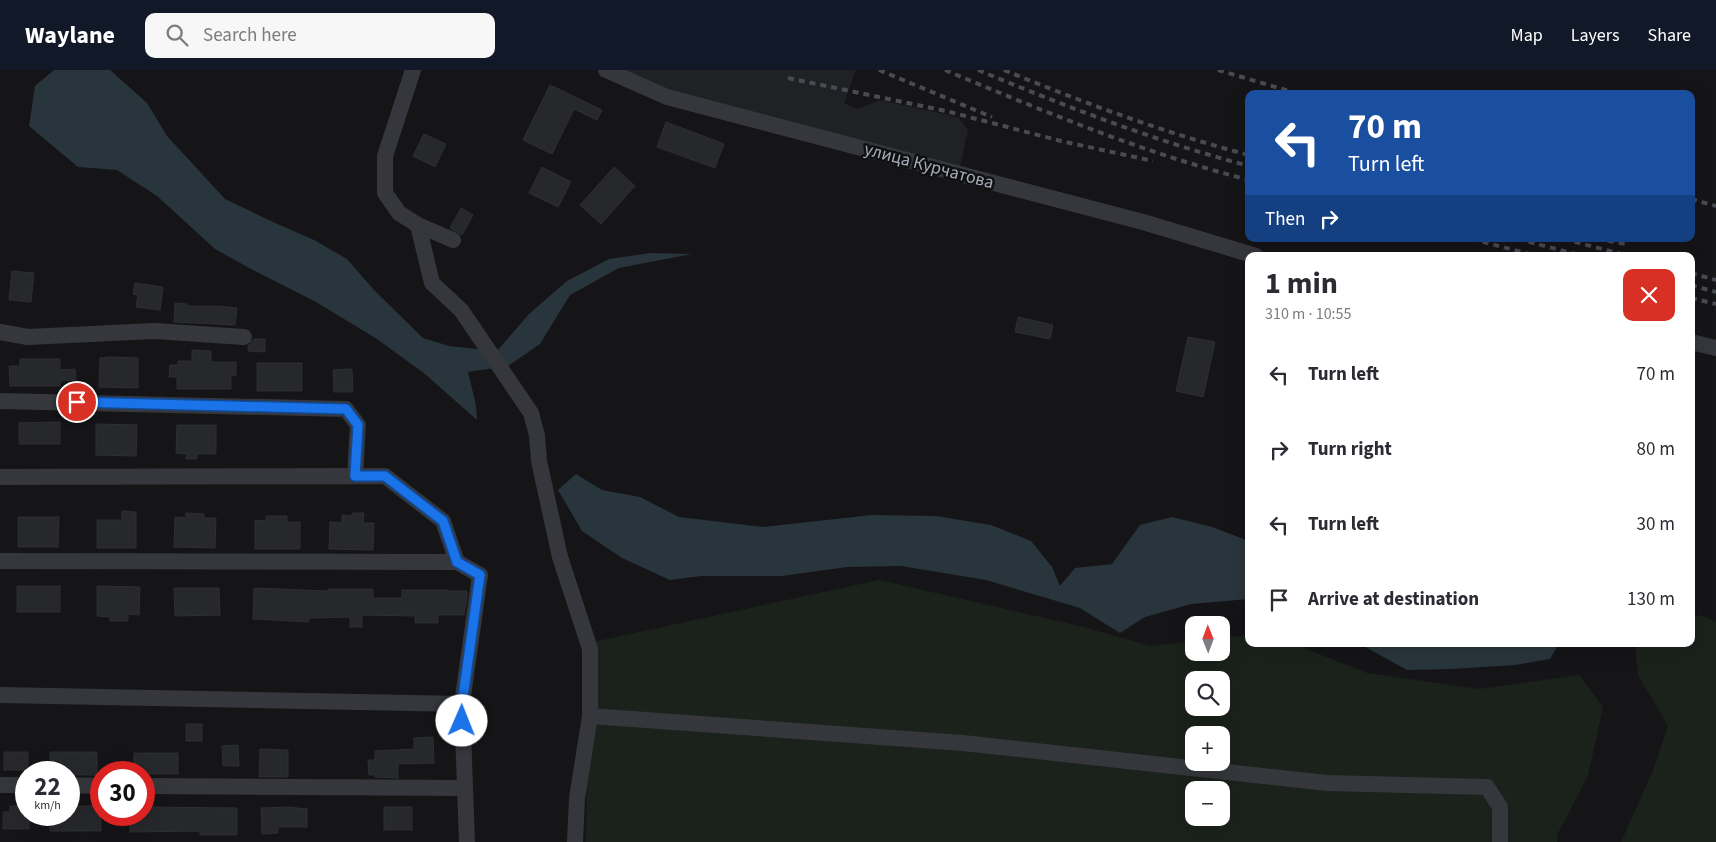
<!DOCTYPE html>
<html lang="en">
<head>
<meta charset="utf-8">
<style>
  :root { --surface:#fff; --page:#f7f7f7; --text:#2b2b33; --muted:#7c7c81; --accent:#111827 }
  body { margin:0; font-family:"Source Sans 3",sans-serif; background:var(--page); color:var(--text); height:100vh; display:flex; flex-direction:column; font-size:19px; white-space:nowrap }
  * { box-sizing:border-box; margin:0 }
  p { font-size:16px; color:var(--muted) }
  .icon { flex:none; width:28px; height:28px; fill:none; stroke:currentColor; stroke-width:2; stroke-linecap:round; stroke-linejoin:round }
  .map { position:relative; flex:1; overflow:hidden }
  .side { position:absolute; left:1245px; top:182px; width:450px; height:395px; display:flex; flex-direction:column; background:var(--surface); border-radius:10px; box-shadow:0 5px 20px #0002 }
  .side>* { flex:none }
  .hud { position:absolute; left:1245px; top:20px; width:450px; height:152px; border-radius:10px; box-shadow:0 5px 20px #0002; background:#1a4fa0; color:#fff; overflow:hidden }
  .needle { width:32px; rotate:359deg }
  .buttons { position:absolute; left:1185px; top:546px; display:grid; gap:10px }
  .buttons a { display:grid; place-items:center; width:45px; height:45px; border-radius:10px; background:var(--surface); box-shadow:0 5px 20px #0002; font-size:25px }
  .speed { position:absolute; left:15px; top:691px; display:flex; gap:10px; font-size:25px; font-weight:700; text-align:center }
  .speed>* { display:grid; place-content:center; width:65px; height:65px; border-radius:50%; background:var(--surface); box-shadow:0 5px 20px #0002; line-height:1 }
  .speed small { font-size:12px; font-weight:400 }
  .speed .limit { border:8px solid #d22; background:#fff; color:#111 }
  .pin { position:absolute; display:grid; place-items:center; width:42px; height:42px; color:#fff; margin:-21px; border:2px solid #fff; border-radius:50%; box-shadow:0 1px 5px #0007 }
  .me { position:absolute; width:55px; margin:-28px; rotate:1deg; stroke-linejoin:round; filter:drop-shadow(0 0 4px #0008) }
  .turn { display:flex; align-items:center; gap:18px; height:105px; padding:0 20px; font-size:22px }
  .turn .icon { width:65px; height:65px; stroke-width:2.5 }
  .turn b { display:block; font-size:35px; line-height:42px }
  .then { display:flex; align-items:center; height:48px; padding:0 20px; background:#0003; gap:10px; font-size:19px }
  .round { display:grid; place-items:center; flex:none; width:52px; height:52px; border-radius:10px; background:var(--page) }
  .summary { display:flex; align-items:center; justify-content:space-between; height:85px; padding:0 20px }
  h1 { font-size:30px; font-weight:700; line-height:38px }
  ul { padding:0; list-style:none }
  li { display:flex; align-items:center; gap:15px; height:75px; padding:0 20px }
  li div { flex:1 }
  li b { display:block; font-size:19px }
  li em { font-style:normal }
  header { display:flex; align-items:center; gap:30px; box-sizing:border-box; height:70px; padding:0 25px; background:var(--accent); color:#fff }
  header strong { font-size:24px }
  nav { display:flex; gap:28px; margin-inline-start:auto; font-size:18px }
  .search { width:350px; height:45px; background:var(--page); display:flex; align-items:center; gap:12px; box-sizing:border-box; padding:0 18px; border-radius:10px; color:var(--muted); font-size:19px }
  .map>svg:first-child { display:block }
  .built { fill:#202124 }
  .green { fill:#1a221b; fill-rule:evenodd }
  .water { fill:#29353c }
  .building { fill:#27282b; stroke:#2e2f33 }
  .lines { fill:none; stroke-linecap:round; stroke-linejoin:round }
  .minor { stroke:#35373c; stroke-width:16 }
  .rail { stroke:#484b51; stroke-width:4; stroke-dasharray:6 5; stroke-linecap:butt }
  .route-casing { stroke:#114b97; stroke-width:12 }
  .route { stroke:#1a73e8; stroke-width:9 }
  .labels { text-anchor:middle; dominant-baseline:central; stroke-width:5; stroke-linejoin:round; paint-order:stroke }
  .street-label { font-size:18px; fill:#a5acb8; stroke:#101012 }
</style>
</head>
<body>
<header>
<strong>Waylane</strong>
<div class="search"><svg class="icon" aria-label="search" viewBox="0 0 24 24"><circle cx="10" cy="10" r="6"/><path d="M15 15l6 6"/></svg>Search here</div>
<nav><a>Map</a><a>Layers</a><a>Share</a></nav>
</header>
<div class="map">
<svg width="1716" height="772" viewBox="0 0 1716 772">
  <rect width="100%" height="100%" fill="#151517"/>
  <path class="built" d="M 623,0 L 856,0 L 844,33 L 858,39 L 880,30 L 958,47 L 968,60 L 960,97 L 670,21 Z"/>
  <g class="green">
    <path d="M 879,510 L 1084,557 L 1150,576 L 1194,571 L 1194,582 L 1221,582 L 1221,568 L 1249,565 L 1249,574 L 1294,574 L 1367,603 L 1479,619 L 1579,605 L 1603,637 L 1588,706 L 1558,763 L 1557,772 L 586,772 L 588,573 ZM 1194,610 L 1221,610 L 1221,638 L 1194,638 ZM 1194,665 L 1221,665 L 1221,692 L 1194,692 ZM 1194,720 L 1221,720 L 1221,748 L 1194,748 Z"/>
    <path d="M 1701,545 L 1716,552 L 1716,772 L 1621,772 L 1652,703 L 1668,656 L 1638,605 L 1635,574 L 1691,574 L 1691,548 Z"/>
  </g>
  <g class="water">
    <path d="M 54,0 L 110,0 L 147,33 L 167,66 L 225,129 L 273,152 L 314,170 L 347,189 L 374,220 L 423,268 L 449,276 L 497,281 L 529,244 L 567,211 L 609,189 L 651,183 L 692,184 L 619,198 L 570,225 L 540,274 L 508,296 L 468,302 L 476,335 L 477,350 L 425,304 L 377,269 L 316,232 L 251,199 L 215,179 L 157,126 L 117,100 L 78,97 L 29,56 L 35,16 Z"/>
    <path d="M 576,404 L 602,420 L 640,427 L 679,447 L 763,457 L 872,445 L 936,446 L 991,455 L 1031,471 L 1052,497 L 1060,516 L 1075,498 L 1112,494 L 1140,455 L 1172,447 L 1212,457 L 1249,471 L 1249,529 L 1191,534 L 1145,547 L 1120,563 L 1080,538 L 986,510 L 901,496 L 847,497 L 782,506 L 701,506 L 670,510 L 622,488 L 582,461 L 558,420 Z"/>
    <path d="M 1360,574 L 1559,574 L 1550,589 L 1515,595 L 1452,599 L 1407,600 Z"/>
  </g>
  <g class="building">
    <path d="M 550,15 L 602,40 L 597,50 L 574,39 L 552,84 L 523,70 Z"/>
    <path d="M 666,52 L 724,74 L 715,98 L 657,77 Z"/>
    <path d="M 424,64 L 446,74 L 435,97 L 413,86 Z"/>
    <path d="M 542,97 L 571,112 L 558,137 L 529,123 Z"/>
    <path d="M 614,97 L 635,116 L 601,154 L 580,135 Z"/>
    <path d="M 461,138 L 473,145 L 462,165 L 450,158 Z"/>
    <path d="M 12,201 L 34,203 L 31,232 L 9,230 Z"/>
    <path d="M 135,213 L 163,217 L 160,240 L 136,237 L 138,225 L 133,224 Z"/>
    <path d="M 175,233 L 187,234 L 187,236 L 216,236 L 237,238 L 235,255 L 174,252 Z"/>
    <path d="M 1018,247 L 1053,255 L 1050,269 L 1015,262 Z"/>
    <path d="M 1188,267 L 1215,272 L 1203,327 L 1176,321 Z"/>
    <path d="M 254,269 L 265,269 L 265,282 L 248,281 L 248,276 Z"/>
    <path d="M 192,280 L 211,281 L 211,292 L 236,292 L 236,306 L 231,305 L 231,319 L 177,319 L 177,307 L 169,307 L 170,295 L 178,295 L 178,291 L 192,291 Z"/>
    <path d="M 111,287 L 138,288 L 138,318 L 99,317 L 100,288 Z"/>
    <path d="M 20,289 L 60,289 L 60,300 L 75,299 L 76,310 L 60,311 L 60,316 L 10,316 L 9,296 L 20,296 Z"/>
    <rect x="257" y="293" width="45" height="28"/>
    <path d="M 352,299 L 353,322 L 334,322 L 333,300 Z"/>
    <path d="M 60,352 L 60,374 L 19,374 L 19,353 Z"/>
    <path d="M 96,354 L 137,355 L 136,386 L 96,385 Z"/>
    <path d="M 177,355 L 216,355 L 216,384 L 197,384 L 197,389 L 186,389 L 187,384 L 176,383 Z"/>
    <path d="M 122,441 L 136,442 L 136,478 L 97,478 L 97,450 L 122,450 Z"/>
    <path d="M 186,443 L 204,444 L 204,448 L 216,448 L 215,478 L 174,477 L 175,447 L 186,448 Z"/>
    <path d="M 352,443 L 364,443 L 363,453 L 374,453 L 373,480 L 329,479 L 330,452 L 342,453 L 342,445 L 352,446 Z"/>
    <path d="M 266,446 L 287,446 L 287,452 L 300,452 L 300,479 L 255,479 L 255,450 L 266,451 Z"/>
    <path d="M 18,447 L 59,447 L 58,477 L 18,477 Z"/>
    <rect x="17" y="516" width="43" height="26"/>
    <path d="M 97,516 L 140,517 L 139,545 L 128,544 L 128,551 L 110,551 L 110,547 L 97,546 Z"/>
    <path d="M 174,518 L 219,518 L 220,545 L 175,546 Z"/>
    <path d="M 254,518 L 328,521 L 328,519 L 373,519 L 373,528 L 402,528 L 402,520 L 447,520 L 447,521 L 467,521 L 467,528 L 464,545 L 438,545 L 438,553 L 415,553 L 415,546 L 362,545 L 362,557 L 350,557 L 350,547 L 309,548 L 309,552 L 253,549 Z"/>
    <rect x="186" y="654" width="16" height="17"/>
    <path d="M 433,667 L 434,693 L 398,694 L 398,708 L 375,707 L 375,705 L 369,705 L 368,690 L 375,690 L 375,681 L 414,679 L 414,668 Z"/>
    <path d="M 238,675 L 239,696 L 223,696 L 222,676 Z"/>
    <path d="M 260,679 L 288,680 L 288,707 L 259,707 Z"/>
    <rect x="4" y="682" width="24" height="18"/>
    <path d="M 50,682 L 97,682 L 97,705 L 69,705 L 69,702 L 50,702 Z"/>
    <path d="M 134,683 L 178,683 L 178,704 L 144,704 L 144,702 L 134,702 Z"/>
    <path d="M 10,736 L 26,736 L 26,745 L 29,745 L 29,759 L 3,759 L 3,742 L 10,742 Z"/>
    <path d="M 69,736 L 101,736 L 101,761 L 50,761 L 50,745 L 69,745 Z"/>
    <path d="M 144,737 L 237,738 L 237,765 L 200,765 L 200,761 L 130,762 L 130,745 L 144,745 Z"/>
    <path d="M 288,737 L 307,739 L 307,757 L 278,757 L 278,763 L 262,764 L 261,738 Z"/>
    <rect x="384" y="737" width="28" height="23"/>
  </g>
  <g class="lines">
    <g class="minor">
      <path d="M 413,0 L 385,86 L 385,123 L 399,143 L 418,155 L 453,170"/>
      <path d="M 606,0 L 667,27 L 1143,152 L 1256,186"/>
      <path d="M 418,155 L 432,213 L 461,240 L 531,343 L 537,365 L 539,391 L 560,487 L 590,579 L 590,646 L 577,728 L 575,772"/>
      <path d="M 0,262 L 28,267 L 155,261 L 244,267"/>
      <path d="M 1691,272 L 1716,278"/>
      <path d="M 0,331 L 346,339 L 358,355 L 355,406"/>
      <path d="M 0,407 L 385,406 L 443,451 L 457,492"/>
      <path d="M 0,491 L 457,492 L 480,505 L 462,634 L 467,772"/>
      <path d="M 0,625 L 462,634"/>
      <path d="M 590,646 L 963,673 L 1327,713 L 1487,717 L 1500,737 L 1500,772"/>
      <path d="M 0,715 L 26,715"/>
      <path d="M 69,715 L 101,716"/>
      <path d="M 144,716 L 465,718"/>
    </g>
    <g class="rail">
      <path d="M 879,0 L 992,47"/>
      <path d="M 945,0 C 1045,42 1144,83 1249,110"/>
      <path d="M 978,0 C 1067,37 1155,71 1249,96"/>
      <path d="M 1004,0 C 1084,33 1165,63 1249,85"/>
      <path d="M 1218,0 L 1299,24"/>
      <path d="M 788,8 L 946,41 L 1061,71 L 1153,91"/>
      <path d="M 1691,129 L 1716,136"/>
      <path d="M 1472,169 L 1537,186"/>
      <path d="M 1518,169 L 1583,186"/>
      <path d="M 1564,169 L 1629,186"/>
      <path d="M 1597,169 L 1626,174"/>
      <path d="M 1691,203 L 1716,210"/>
      <path d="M 1691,215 L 1716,222"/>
      <path d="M 1691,228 L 1716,234"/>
    </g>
  </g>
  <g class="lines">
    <defs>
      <path id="route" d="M 77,332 L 346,339 L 358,355 L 355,406 L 385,406 L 443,451 L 457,492 L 480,505 L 462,634 L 462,651"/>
    </defs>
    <use href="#route" class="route-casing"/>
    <use href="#route" class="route"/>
  </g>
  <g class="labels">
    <g class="street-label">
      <text transform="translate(929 96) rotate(15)">улица Курчатова</text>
    </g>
  </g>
</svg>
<div class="buttons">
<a><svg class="needle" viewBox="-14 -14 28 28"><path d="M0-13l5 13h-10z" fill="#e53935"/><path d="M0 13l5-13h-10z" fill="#7c7c81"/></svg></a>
<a><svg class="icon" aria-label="search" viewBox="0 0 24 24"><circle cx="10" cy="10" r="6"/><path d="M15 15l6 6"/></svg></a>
<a>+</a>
<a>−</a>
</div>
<div class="speed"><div>22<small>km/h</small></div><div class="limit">30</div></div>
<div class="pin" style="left:77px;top:332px;background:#d93025"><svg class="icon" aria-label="arrive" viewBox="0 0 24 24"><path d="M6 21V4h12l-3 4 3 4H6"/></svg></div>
<svg class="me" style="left:462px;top:651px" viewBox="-20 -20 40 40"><circle r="19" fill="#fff"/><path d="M0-13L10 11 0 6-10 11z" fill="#1a73e8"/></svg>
<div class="hud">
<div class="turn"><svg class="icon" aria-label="left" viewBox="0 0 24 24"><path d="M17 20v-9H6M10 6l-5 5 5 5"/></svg><div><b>70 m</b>Turn left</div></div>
<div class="then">Then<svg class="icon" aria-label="right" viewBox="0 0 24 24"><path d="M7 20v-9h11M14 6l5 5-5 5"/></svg></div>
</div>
<section class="side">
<div class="summary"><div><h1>1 min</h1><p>310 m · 10:55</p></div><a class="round" style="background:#d93025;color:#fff"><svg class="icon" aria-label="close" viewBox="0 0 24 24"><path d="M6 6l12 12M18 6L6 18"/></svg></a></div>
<ul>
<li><svg class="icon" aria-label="left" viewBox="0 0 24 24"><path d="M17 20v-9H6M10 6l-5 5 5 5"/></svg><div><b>Turn left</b></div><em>70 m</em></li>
<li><svg class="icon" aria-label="right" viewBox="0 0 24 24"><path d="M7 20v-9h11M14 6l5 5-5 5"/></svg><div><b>Turn right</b></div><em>80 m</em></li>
<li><svg class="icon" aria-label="left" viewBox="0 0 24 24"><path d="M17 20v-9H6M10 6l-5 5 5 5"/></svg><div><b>Turn left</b></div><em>30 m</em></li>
<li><svg class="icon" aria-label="arrive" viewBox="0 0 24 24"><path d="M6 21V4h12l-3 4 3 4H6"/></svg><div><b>Arrive at destination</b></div><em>130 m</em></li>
</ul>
</section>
</div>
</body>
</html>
